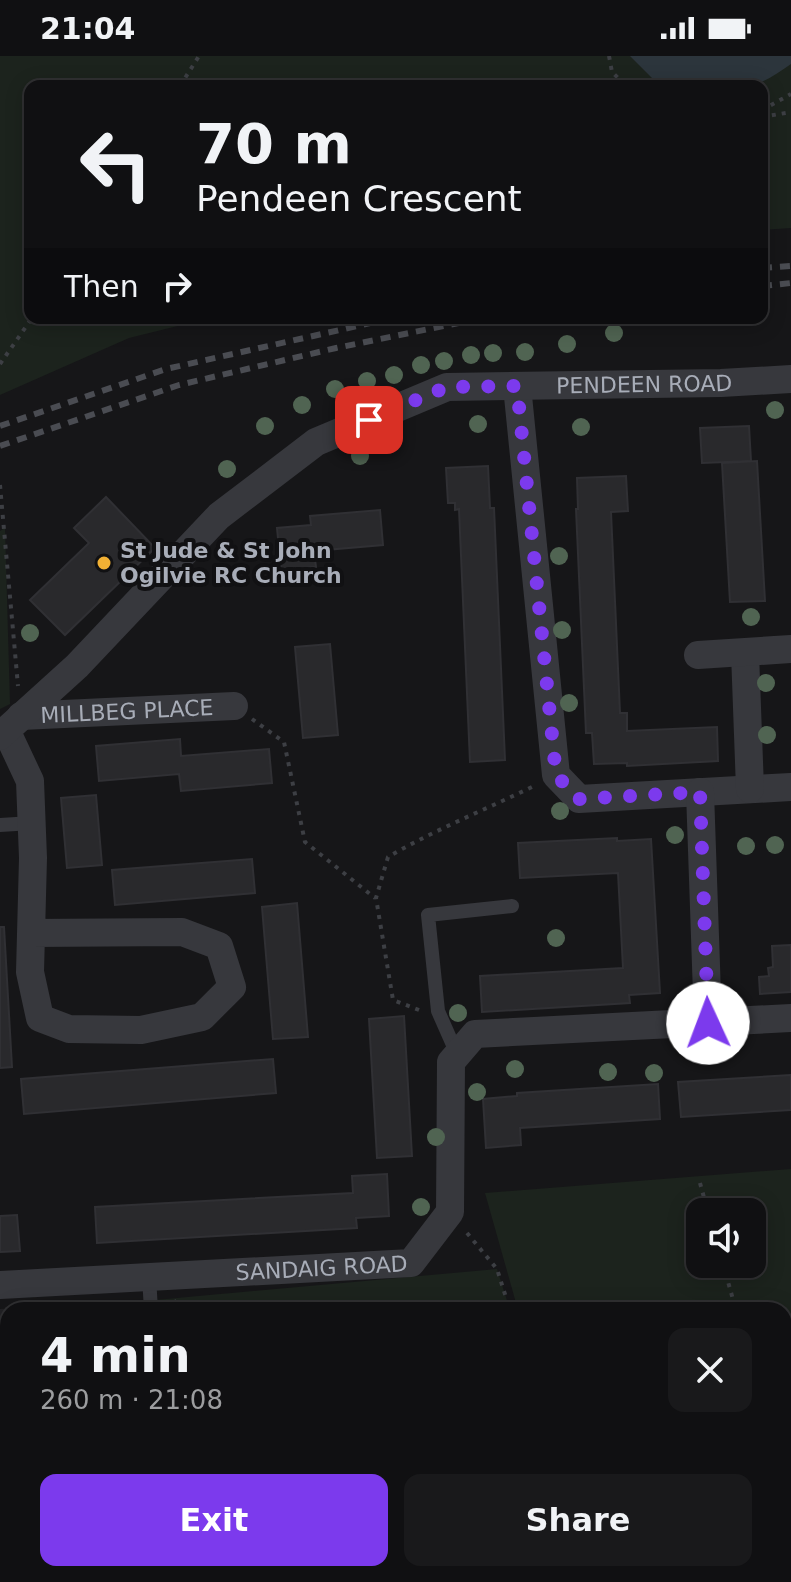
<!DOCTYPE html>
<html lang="en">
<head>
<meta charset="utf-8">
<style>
  :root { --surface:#101012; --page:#19191b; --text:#f1f3f6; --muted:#9c9d9f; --line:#303032; --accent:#7c3aed }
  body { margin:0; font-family:"DejaVu Sans",sans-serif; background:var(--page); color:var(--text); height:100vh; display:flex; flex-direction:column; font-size:30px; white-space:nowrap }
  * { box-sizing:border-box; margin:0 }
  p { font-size:26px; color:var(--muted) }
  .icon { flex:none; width:44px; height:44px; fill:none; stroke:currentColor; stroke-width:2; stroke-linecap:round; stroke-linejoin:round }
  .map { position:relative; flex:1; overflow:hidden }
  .details { position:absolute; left:0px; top:1246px; width:792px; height:280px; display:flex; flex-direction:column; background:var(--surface); border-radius:24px 24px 0 0; box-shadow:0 4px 20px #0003,0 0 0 2px var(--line) }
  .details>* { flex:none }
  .banner { position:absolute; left:24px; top:24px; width:744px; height:244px; border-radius:16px; box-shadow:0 4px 20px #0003,0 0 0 2px var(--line); background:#101012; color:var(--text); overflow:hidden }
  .tools { position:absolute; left:686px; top:1142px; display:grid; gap:16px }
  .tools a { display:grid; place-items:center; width:80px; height:80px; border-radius:16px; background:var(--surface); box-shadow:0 4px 20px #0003,0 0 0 2px var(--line); font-size:40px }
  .pin { position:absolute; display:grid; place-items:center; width:68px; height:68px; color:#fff; margin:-34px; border-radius:16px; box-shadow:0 4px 12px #0006 }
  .me { position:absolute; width:88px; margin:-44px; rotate:358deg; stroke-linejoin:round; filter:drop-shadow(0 0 6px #0008) }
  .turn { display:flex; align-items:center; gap:28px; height:168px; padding:0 40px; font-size:36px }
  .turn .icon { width:104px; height:104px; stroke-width:2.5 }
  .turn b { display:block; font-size:56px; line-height:68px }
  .then { display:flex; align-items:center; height:76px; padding:0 40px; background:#0003; gap:16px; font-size:30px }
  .round { display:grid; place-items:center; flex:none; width:84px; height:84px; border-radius:16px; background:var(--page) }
  .head { display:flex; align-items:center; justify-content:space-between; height:136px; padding:0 40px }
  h1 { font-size:48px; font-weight:600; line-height:60px }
  .cta { display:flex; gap:16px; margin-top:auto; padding:16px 40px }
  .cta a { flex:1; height:92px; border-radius:16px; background:var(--accent); color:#fff; font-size:32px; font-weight:600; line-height:92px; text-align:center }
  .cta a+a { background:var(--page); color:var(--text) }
  .status { display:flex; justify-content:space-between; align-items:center; height:56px; padding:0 40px; background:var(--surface); direction:ltr }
  .status svg { height:22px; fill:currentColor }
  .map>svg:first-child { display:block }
  .built { fill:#222225 }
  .green { fill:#1c231d; fill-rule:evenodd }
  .water { fill:#2c353c }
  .building { fill:#29292c; stroke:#303034; stroke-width:2 }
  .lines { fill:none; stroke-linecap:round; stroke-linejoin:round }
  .path { stroke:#3d3f44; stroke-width:4; stroke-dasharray:4 6; stroke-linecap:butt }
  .service { stroke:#37383d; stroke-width:14 }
  .minor { stroke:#37383d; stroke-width:28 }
  .rail { stroke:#4a4c52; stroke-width:6; stroke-dasharray:10 8; stroke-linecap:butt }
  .tree { fill:#506452 }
  .route { stroke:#7c3aed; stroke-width:14; stroke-dasharray:0 25.2 }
  .poi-dot { fill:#f2b134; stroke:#111113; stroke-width:3 }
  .labels { text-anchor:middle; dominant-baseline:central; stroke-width:8; stroke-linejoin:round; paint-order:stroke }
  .street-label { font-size:22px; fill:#a8adb8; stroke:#111113 }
  .poi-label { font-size:22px; font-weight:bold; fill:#a8adb8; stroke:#111113; text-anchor:start }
</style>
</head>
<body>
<div class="status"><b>21:04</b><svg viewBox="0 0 49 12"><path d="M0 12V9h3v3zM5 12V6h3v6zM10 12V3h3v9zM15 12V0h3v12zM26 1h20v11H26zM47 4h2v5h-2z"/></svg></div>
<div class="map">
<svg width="791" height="1526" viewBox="0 0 791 1526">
  <rect width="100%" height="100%" fill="#161618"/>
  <path class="built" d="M 155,1244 L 155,1254 L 8,1254 L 8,1518 L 172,1518 L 173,1526 L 0,1526 L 0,1253 Z"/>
  <g class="green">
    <path d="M 0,0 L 791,0 L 791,172 L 762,174 L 762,30 L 30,30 L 30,262 L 210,262 L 129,282 L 0,339 Z"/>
    <path d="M 5,472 L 10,648 L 0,653 L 0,475 Z"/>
    <path d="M 791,1113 L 791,1526 L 596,1526 L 594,1518 L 784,1518 L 784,1254 L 518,1254 L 485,1137 ZM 700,1156 L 752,1156 L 752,1208 L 700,1208 Z"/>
    <path d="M 497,1213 L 510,1254 L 155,1254 L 155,1244 Z"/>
    <path d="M 8,1286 L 8,1419 L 0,1420 L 0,1287 Z"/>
    <path d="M 175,1518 L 590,1518 L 592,1526 L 176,1526 Z"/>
  </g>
  <path class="water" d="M 630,0 L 791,0 L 791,8 C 779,16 766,26 752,29 C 725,35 685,29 657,27 Z"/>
  <g class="building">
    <path d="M 749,370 L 751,405 L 702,407 L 700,372 Z"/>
    <path d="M 757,405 L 765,545 L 730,546 L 722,407 Z"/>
    <path d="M 488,410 L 490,452 L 494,452 L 505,704 L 470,706 L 459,453 L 455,454 L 455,447 L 448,447 L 446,412 Z"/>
    <path d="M 626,420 L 628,455 L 611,456 L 620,657 L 627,657 L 627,675 L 717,671 L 718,705 L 627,710 L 627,707 L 594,708 L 592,677 L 586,677 L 576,453 L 578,453 L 577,422 Z"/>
    <path d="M 106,441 L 155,492 L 65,579 L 30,544 L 89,487 L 74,472 Z"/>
    <path d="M 380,454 L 383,489 L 314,495 L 316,511 L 281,514 L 277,472 L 311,469 L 310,460 Z"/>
    <path d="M 330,588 L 338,679 L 303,682 L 295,591 Z"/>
    <path d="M 180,683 L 181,700 L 269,693 L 272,727 L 181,735 L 179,718 L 99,725 L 96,690 Z"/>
    <path d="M 96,739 L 102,809 L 67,812 L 61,742 Z"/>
    <path d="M 617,782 L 617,785 L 651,783 L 660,937 L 629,939 L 630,947 L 482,956 L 480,920 L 623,912 L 618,817 L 520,822 L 518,787 Z"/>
    <path d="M 252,803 L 255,837 L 115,849 L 112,814 Z"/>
    <path d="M 297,847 L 308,981 L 273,983 L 262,851 Z"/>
    <path d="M 0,871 L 4,871 L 12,1011 L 0,1012 Z"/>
    <path d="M 791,889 L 791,936 L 760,938 L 759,921 L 769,920 L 768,912 L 773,911 L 772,890 Z"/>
    <path d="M 404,960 L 412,1100 L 377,1102 L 369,963 Z"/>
    <path d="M 273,1003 L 276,1037 L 24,1058 L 21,1023 Z"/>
    <path d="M 791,1019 L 791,1054 L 681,1061 L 678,1026 Z"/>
    <path d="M 658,1028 L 660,1063 L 520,1072 L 521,1089 L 486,1092 L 483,1043 L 517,1040 L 517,1037 Z"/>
    <path d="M 387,1118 L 389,1160 L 356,1162 L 357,1172 L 97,1187 L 95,1151 L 353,1137 L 352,1120 Z"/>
    <path d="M 17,1159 L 20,1195 L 0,1196 L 0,1160 Z"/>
    <path d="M 8,1502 L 8,1518 L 30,1518 L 30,1526 L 0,1526 L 0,1503 Z"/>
  </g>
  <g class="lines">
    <g class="path">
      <path d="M 609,0 L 612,16 L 626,30"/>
      <path d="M 180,30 L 199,0"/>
      <path d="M 762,54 L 791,38"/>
      <path d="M 762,61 L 791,56"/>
      <path d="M 0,308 L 32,262"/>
      <path d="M 0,429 L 18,630"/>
      <path d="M 252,663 L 284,686 L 305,786 L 375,842"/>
      <path d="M 419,954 L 393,944 L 376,842 L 388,801 C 436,773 487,753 536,729"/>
      <path d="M 700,1127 L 708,1156"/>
      <path d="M 467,1177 L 497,1213 L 510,1254"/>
      <path d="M 723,1208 L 736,1254"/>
      <path d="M 174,1244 L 178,1254"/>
      <path d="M 784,1423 L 791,1448"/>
      <path d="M 281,1518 L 285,1526"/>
      <path d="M 590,1518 L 592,1526"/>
      <path d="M 436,1526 L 441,1518"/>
    </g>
    <g class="service">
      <path d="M 0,769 L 32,767"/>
      <path d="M 457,998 L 438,955 L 428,859 L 512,850"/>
      <path d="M 149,1221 L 151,1254"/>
    </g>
    <g class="minor">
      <path d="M 517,330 L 556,719 L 579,743 L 791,731"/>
      <path d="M 745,597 L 750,733"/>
      <path d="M 698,599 L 791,593"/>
      <path id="s1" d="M 21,660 L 234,650"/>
      <path d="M 7,676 L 30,725 L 33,802 L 30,916 L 40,962 L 69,973 L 141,974 L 202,961 L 232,931 L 219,890 L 182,876 L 31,877"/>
      <path id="s2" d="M 0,680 L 77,610 L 219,460 L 316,386 L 447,331 L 721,327 L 791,323"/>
      <path d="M 700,736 L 708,967"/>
      <path id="s3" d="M 0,1229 L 411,1207 L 450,1156 L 451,1006 L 475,978 L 791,962"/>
    </g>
    <g class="rail">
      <path d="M 762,212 L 791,210"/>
      <path d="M 762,230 L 791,227"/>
      <path d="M 0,370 L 166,313 L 393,262"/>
      <path d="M 0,390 L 179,329 L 336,292 L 483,262"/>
    </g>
  </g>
  <g class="tree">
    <circle cx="614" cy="277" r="9"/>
    <circle cx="567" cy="288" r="9"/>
    <circle cx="525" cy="296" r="9"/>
    <circle cx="493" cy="297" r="9"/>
    <circle cx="471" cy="299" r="9"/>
    <circle cx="444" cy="305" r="9"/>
    <circle cx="421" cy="309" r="9"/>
    <circle cx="394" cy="319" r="9"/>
    <circle cx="367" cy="325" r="9"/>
    <circle cx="335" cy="333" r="9"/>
    <circle cx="302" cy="349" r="9"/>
    <circle cx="775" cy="354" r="9"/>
    <circle cx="478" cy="368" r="9"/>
    <circle cx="265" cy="370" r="9"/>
    <circle cx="581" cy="371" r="9"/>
    <circle cx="360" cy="400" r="9"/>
    <circle cx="227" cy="413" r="9"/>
    <circle cx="559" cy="500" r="9"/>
    <circle cx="751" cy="561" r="9"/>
    <circle cx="562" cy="574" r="9"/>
    <circle cx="30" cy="577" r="9"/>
    <circle cx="766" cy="627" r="9"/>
    <circle cx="569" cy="647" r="9"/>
    <circle cx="767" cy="679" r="9"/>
    <circle cx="560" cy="755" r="9"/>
    <circle cx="675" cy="779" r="9"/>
    <circle cx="775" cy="789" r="9"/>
    <circle cx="746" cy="790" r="9"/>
    <circle cx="556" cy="882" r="9"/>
    <circle cx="458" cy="957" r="9"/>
    <circle cx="515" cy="1013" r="9"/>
    <circle cx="608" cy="1016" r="9"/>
    <circle cx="654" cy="1017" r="9"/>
    <circle cx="477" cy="1036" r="9"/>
    <circle cx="436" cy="1081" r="9"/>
    <circle cx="421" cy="1151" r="9"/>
  </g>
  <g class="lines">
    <path class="route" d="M 369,364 L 447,331 L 517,330 L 556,719 L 579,743 L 700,736 L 708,967"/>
  </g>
  <circle class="poi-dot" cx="104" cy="507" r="8"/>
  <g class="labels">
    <g class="street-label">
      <text stroke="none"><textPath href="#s2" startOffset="772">PENDEEN ROAD</textPath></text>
      <text stroke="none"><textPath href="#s1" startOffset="106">MILLBEG PLACE</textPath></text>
      <text stroke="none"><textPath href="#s3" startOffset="322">SANDAIG ROAD</textPath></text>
    </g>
    <g class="poi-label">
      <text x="120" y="494">St Jude &amp; St John<tspan x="120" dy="25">Ogilvie RC Church</tspan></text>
    </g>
  </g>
</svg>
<div class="tools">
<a><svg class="icon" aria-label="sound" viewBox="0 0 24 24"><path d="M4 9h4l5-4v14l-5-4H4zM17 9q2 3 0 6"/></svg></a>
</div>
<div class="pin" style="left:369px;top:364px;background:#d93025"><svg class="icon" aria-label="arrive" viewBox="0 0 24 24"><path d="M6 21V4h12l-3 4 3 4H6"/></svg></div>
<svg class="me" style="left:708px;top:967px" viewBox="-20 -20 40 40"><circle r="19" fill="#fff"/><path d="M0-13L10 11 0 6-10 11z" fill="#7c3aed"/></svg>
<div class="banner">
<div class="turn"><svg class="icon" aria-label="left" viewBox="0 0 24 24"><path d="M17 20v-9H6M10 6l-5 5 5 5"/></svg><div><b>70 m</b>Pendeen Crescent</div></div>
<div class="then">Then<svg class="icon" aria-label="right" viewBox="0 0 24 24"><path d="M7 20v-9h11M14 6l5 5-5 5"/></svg></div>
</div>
<section class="details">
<div class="head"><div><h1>4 min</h1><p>260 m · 21:08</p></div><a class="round"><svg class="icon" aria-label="close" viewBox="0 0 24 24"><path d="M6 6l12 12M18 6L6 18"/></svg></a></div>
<div class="cta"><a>Exit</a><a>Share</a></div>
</section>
</div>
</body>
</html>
